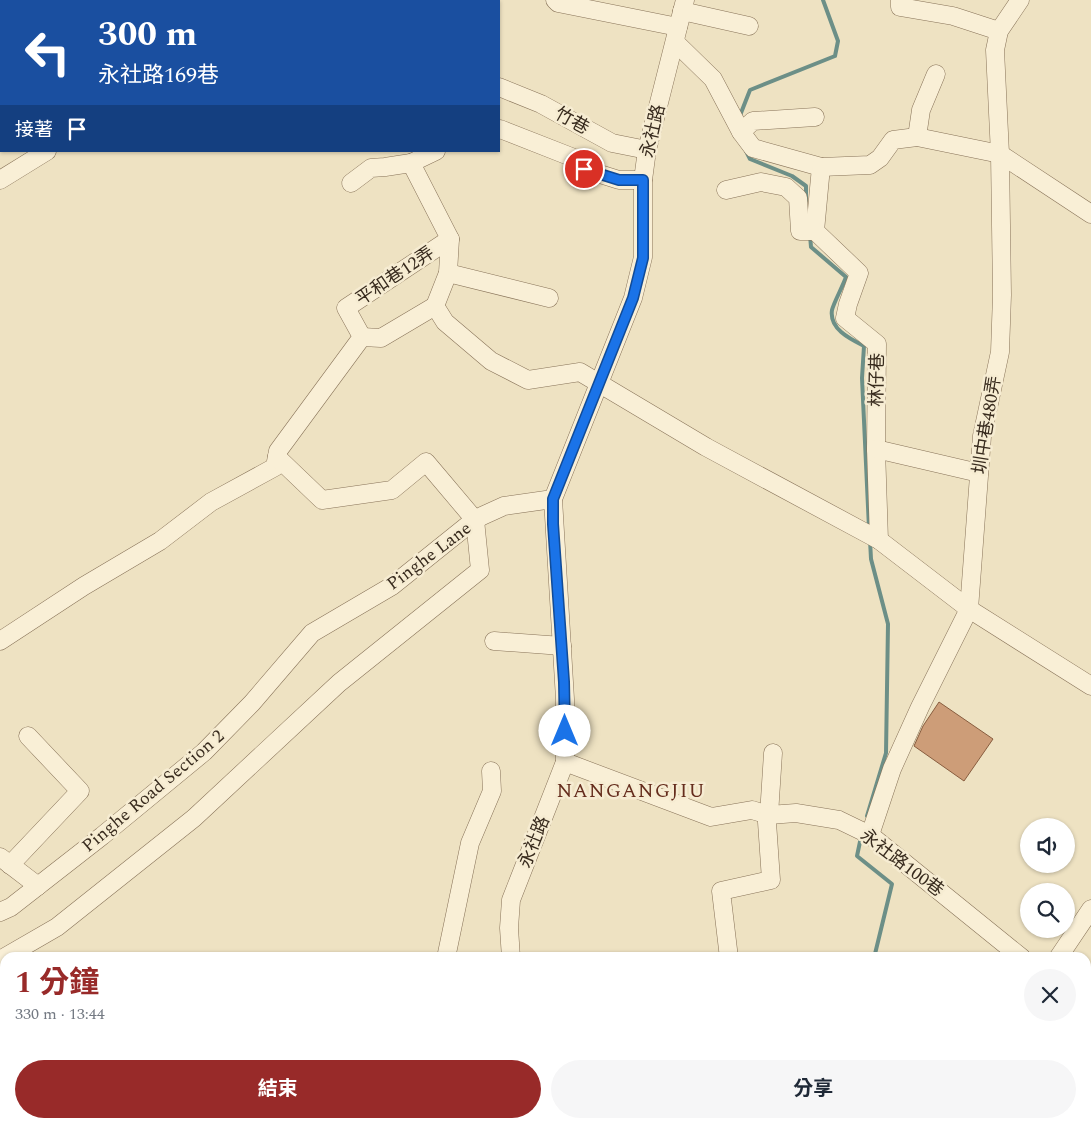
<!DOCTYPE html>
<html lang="zh-TW">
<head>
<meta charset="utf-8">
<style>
  :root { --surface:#fff; --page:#f6f6f7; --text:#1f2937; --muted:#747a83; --accent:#982a29 }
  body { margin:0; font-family:Spectral,"Noto Sans TC",serif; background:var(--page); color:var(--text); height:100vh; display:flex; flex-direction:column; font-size:19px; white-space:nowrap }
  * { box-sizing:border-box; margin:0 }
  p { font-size:16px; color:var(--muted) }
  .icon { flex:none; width:28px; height:28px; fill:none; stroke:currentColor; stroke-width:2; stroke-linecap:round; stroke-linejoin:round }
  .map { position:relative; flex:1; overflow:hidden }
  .details { position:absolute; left:0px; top:952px; width:1091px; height:176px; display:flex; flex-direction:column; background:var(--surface); border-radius:15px 15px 0 0; box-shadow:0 1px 4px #0004 }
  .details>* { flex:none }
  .guide { position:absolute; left:0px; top:0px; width:500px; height:152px; box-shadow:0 1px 4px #0004; background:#1a4fa0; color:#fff; overflow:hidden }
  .buttons { position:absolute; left:1020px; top:818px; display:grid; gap:10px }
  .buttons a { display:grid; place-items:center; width:55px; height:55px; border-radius:50%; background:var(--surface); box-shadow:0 1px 4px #0004; font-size:25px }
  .pin { position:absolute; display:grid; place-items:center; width:42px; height:42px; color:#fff; margin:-21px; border:2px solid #fff; border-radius:50%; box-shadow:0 1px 5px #0007 }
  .me { position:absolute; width:55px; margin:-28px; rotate:0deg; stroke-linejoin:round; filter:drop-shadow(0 0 4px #0008) }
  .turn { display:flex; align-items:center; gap:18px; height:105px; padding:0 15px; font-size:22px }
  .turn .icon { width:65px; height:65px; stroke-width:2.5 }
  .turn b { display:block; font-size:35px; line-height:42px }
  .then { display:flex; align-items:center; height:48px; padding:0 15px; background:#0003; gap:10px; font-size:19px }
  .round { display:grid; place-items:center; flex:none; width:52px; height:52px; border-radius:26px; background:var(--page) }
  .headline { display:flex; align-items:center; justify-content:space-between; height:85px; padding:0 15px }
  h1 { font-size:30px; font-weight:700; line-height:38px; color:var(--accent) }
  .button { display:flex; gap:10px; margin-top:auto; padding:10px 15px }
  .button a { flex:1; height:58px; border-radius:30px; background:var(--accent); color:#fff; font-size:20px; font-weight:700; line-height:58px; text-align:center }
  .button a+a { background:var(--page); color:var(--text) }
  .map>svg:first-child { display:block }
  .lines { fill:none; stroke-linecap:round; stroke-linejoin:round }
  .stream { stroke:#6c8f87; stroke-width:4 }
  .building { fill:#cd9d78; stroke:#885d3f }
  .minor-casing { stroke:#887359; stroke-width:19 }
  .minor { stroke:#f9efd6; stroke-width:18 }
  .route-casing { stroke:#114b97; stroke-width:12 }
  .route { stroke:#1a73e8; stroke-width:9 }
  .labels { text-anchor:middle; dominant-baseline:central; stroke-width:5; stroke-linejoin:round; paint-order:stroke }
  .street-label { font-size:18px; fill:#382b1e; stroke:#f6ecd2 }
  .quarter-label { font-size:20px; letter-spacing:1px; fill:#652d1d; stroke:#f6ecd2 }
</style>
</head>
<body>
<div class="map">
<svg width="1091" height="1128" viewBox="0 0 1091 1128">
  <rect width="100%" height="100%" fill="#eee2c2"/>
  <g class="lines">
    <g class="stream">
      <path d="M 739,118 L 750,90 L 835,56 L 838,41 L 823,0"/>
      <path d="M 746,151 L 750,159 L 792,176 L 806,186 L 806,201"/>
      <path d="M 810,235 L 811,247 L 846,277 C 843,286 834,302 832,310 C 829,329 850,339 864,346 L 862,378 L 869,528"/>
      <path d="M 867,816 L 886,753 L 888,624 L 871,559 L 870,540"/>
      <path d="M 861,837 L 857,856 L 892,884 L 874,958"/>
      <path d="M 799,1128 L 802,1124"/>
    </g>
  </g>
  <path class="building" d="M 939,702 L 993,739 L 964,781 L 914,746 L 923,726 Z"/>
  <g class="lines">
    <defs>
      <g id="minor">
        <path d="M 271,0 L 272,1"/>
        <path d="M 555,0 L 558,3 L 678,27"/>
        <path d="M 900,0 L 900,7 L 953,16 L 999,31"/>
        <path d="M 221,1 L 224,0"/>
        <path d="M 682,11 L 749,26"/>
        <path d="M 675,42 L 713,79 L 741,132 L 753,148 L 821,167 L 815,231 L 859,273 L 848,304 L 845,318 L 877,344 L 876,449 L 879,540"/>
        <path d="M 499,87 L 541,104 L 612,143 L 647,150"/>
        <path d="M 500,129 L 574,158 L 584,169 L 619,180 L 643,180"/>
        <path d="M 741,132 L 753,121 L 815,117"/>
        <path d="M 917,137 L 921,110 L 936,74"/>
        <path d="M 821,167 L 870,165 L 880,158 L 893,140 L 917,137 L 1000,154 L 1091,214"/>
        <path d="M 0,180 L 47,151"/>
        <path d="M 351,183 L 371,168 L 385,167 L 411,163"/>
        <path d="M 726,190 L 761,182 L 786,187 L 798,198 L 800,231 L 815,231"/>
        <path d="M 448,273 L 549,298"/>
        <path d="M 435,306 L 448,273 L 450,239"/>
        <path d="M 362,337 L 381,338 L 435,306 L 445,322 L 491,361 L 528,380 L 580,372 L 706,447 L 879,540 L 969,609 L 1091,686"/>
        <path d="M 876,449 L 979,473"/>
        <path d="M 0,641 L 84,586 L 160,541 L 211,502 L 275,467 L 278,451 L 362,337 L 346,308 L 450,239 L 411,163 L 436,151"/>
        <path d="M 494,641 L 562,646"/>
        <path d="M 565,762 L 711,817 L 752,810 L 769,815 L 796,813 L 839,820 L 870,835 L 1022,958"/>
        <path d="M 870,835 L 892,769 L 920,707 L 969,609 L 982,436 L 1000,352 L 1002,295 L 1000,154 L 995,50 L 999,31 L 1020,0"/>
        <path d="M 0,857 L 38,886"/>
        <path d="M 10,865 L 80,791 L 28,736"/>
        <path d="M 0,912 L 11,907 L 102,836 L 204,752 L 252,703 L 312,633 L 392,586 L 468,525 L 482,516 L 504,506 L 553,499"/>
        <path d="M 446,958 L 470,843 L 492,791 L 491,771"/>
        <path d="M 511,958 L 509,928 L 511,900 L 565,762 L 565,699 L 553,499 L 633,298 L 643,257 L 643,180 L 647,150 L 685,0"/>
        <path d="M 729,958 L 721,891 L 771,880 L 767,822 L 769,815 L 773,753"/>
        <path d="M 1058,958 L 1091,909"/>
        <path d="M 0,960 L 57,927 L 194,818 L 339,683 L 480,570 L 475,520 L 426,462 L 392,490 L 322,500 L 277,457"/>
        <path d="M 1086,1007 L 1091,1011"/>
        <path d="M 0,1100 L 5,1108"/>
        <path d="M 16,1124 L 19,1128"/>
        <path d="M 931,1124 L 937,1128"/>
        <path d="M 315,1128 L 322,1124"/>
        <path d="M 482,1128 L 484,1124"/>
      </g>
    </defs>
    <use href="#minor" class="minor-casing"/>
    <use href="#minor" class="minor"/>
  </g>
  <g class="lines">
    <defs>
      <path id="route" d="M 565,731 L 564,682 L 553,524 L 553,499 L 633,298 L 643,258 L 643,180 L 619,180 L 584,169"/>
    </defs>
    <use href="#route" class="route-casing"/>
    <use href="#route" class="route"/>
  </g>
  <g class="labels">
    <g class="street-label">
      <text transform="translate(572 121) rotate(29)">竹巷</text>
      <text transform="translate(653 131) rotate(-77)">永社路</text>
      <text transform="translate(395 276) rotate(-34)">平和巷12弄</text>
      <text transform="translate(877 380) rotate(-89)">林仔巷</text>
      <text transform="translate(987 425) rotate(-81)">圳中巷480弄</text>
      <text transform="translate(429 556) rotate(-37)">Pinghe Lane</text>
      <text transform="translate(153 791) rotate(-40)">Pinghe Road Section 2</text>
      <text transform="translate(534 842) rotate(-68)">永社路</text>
      <text transform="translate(902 863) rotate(37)">永社路100巷</text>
    </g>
    <g class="quarter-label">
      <text x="631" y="791">NANGANGJIU</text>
    </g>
  </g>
</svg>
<div class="buttons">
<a><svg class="icon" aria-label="sound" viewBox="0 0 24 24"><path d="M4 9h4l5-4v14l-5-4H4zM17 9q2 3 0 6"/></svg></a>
<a><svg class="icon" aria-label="search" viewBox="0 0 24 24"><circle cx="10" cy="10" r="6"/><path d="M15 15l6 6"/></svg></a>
</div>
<div class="pin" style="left:584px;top:169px;background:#d93025"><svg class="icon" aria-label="arrive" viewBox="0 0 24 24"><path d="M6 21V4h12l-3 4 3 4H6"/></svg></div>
<svg class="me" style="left:565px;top:731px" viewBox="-20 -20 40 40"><circle r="19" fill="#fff"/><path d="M0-13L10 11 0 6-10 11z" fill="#1a73e8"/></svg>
<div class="guide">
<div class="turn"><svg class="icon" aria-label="left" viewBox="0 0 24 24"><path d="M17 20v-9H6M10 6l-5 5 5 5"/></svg><div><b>300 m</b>永社路169巷</div></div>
<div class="then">接著<svg class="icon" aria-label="arrive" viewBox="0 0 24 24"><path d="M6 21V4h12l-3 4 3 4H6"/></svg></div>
</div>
<section class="details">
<div class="headline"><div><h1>1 分鐘</h1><p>330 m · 13:44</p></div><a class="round"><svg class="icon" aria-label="close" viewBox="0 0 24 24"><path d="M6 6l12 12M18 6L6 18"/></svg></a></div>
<div class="button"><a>結束</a><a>分享</a></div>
</section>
</div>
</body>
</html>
